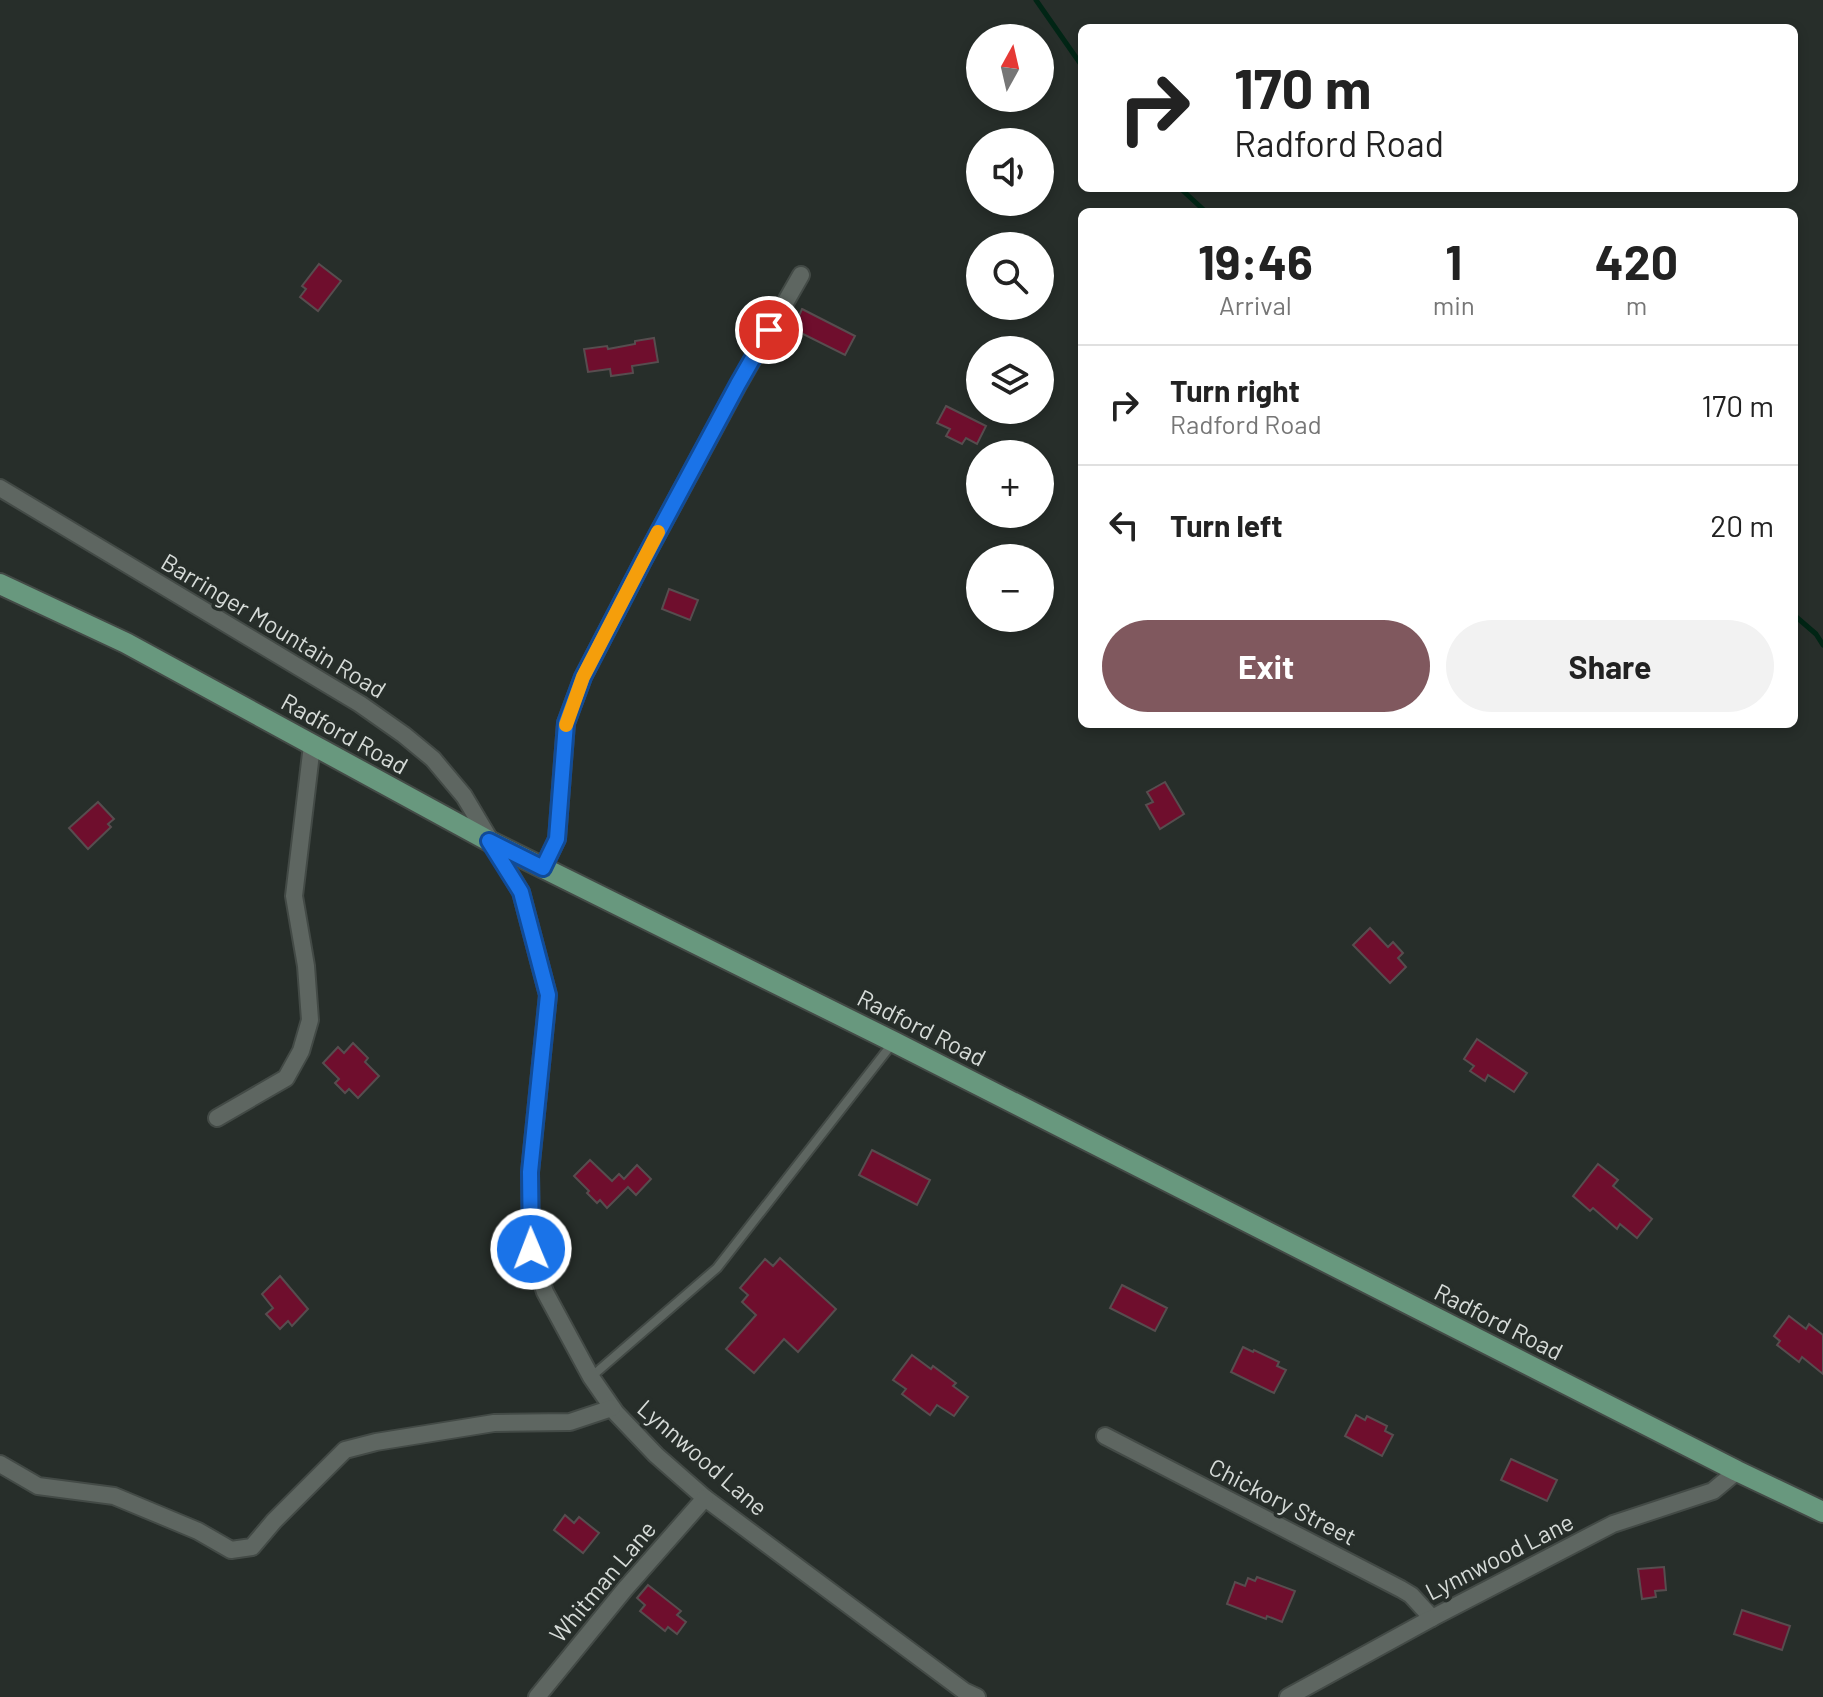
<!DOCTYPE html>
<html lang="en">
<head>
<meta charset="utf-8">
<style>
  :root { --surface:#fff; --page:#f2f2f2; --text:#222; --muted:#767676; --line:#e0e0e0; --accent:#80585e }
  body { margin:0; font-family:Barlow,sans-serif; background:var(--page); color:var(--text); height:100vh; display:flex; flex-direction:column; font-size:30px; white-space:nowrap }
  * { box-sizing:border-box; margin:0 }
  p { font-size:26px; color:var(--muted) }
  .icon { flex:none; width:44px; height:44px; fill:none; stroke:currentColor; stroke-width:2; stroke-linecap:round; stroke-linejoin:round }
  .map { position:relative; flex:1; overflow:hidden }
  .side { position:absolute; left:1078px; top:208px; width:720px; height:520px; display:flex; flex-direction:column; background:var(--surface); border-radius:12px; box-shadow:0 4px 12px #0003 }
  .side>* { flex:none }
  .top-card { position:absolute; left:1078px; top:24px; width:720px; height:168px; border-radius:12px; box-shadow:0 4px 12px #0003; background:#fff; color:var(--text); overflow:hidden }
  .needle { width:52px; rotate:8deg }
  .controls { position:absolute; left:966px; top:24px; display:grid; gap:16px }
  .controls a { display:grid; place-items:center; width:88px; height:88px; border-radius:50%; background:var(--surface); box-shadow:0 4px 12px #0003; font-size:40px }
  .pin { position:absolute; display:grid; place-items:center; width:68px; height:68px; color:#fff; margin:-34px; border:4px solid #fff; border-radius:50%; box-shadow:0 2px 8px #0007 }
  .me { position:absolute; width:88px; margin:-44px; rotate:359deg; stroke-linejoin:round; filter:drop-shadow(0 0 6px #0008) }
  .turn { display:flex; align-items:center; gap:28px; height:168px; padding:0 24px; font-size:36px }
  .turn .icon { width:104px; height:104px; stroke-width:2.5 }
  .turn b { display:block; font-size:56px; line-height:68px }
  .eta { display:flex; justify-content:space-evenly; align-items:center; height:136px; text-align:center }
  .eta b { font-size:48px; font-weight:700; line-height:56px }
  .primary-button { display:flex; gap:16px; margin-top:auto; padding:16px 24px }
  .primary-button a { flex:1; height:92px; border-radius:48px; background:var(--accent); color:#fff; font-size:32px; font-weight:700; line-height:92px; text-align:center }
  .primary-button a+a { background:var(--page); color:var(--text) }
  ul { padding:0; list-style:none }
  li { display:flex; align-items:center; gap:24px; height:120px; padding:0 24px; border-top:2px solid var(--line) }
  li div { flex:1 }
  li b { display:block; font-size:30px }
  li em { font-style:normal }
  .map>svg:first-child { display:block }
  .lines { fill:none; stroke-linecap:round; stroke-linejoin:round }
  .stream { stroke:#012515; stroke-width:5 }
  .building { fill:#6f0e2d; stroke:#574d4f; stroke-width:2 }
  .service-casing { stroke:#434a46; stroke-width:12 }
  .minor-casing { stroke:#434a46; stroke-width:20 }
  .primary-casing { stroke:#434a46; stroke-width:24 }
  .service { stroke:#5e6661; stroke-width:8 }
  .minor { stroke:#5e6661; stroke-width:16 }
  .primary { stroke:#68987e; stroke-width:20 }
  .route-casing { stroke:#114b97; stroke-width:20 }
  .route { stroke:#1a73e8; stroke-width:14 }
  .slow { stroke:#f59e0b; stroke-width:14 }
  .labels { text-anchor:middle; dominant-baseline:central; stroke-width:7; stroke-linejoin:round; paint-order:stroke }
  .street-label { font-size:24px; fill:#d6dbd8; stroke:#272e2a }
</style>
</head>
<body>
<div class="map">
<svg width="1823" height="1697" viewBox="0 0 1823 1697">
  <rect width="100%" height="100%" fill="#272e2a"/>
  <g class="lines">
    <g class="stream">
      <path d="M 1036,0 L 1082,66"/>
      <path d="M 1180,188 L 1206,212"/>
      <path d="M 1794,615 L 1816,634 L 1823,645"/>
    </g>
  </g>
  <g class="building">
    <path d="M 319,264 L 341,281 L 318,311 L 300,297 L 306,289 L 302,286 Z"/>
    <path d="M 802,309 L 855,336 L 845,355 L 793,329 Z"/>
    <path d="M 654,338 L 658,362 L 632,366 L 633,373 L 611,376 L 610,369 L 588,372 L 584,349 L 607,346 L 608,349 L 635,344 L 635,341 Z"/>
    <path d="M 946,406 L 986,426 L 977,444 L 966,438 L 962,444 L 946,436 L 950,429 L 937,423 Z"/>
    <path d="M 669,589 L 698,600 L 690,620 L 662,609 Z"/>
    <path d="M 1165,782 L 1184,814 L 1160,829 L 1146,805 L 1153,802 L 1147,792 Z"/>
    <path d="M 98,802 L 114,819 L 108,824 L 111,827 L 88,849 L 69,828 Z"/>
    <path d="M 1370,928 L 1388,947 L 1393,942 L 1403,953 L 1398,958 L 1406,967 L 1390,983 L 1353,945 Z"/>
    <path d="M 1477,1039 L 1527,1073 L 1514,1092 L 1488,1075 L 1485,1081 L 1470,1071 L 1474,1066 L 1464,1059 Z"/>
    <path d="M 353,1043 L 368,1058 L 365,1062 L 379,1076 L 358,1098 L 349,1089 L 345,1093 L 335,1083 L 339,1079 L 323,1063 L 338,1047 L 344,1053 Z"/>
    <path d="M 872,1150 L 930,1180 L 917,1205 L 859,1175 Z"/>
    <path d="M 590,1160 L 612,1181 L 619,1174 L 624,1179 L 637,1165 L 651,1179 L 636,1195 L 628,1187 L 607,1208 L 600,1200 L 597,1203 L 587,1193 L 589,1191 L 574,1176 Z"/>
    <path d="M 1598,1164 L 1618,1180 L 1613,1186 L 1652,1219 L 1637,1238 L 1620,1224 L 1617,1229 L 1593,1208 L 1590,1211 L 1573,1196 Z"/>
    <path d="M 780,1258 L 836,1309 L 798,1352 L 784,1339 L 754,1373 L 726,1349 L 756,1315 L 742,1302 L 748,1295 L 740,1288 L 765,1259 L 773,1266 Z"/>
    <path d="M 280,1276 L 308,1309 L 292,1326 L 288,1321 L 280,1329 L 266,1314 L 273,1308 L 262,1294 Z"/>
    <path d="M 1122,1285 L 1167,1308 L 1155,1331 L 1110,1308 Z"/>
    <path d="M 1789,1316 L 1806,1329 L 1809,1324 L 1823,1335 L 1823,1374 L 1802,1357 L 1799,1362 L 1777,1345 L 1780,1341 L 1774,1336 Z"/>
    <path d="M 1243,1347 L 1253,1352 L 1254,1350 L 1279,1362 L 1277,1366 L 1286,1370 L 1274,1393 L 1231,1372 Z"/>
    <path d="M 912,1355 L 931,1369 L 933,1366 L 956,1383 L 953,1386 L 968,1397 L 954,1416 L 937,1405 L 930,1415 L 902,1394 L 906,1389 L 893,1380 Z"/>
    <path d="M 1356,1415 L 1365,1420 L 1367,1416 L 1387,1426 L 1385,1431 L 1393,1435 L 1382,1456 L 1345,1436 Z"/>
    <path d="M 1511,1459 L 1557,1480 L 1547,1501 L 1501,1480 Z"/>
    <path d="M 565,1515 L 574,1523 L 579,1517 L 599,1533 L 583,1553 L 554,1530 Z"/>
    <path d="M 1664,1567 L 1666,1590 L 1655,1591 L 1656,1597 L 1642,1599 L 1638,1569 Z"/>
    <path d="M 1257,1577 L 1295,1591 L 1282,1622 L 1267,1616 L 1266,1619 L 1227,1604 L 1235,1582 L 1245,1586 L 1248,1578 L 1255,1581 Z"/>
    <path d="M 648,1585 L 681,1611 L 677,1615 L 686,1622 L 677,1634 L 668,1627 L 665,1631 L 640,1611 L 645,1605 L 637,1598 Z"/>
    <path d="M 1742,1610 L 1790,1626 L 1782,1650 L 1734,1634 Z"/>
  </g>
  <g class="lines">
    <defs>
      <path id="service" d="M 591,1377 L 717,1268 L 892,1044"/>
      <g id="minor">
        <path d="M 0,488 L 360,704 L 404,735 L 433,759 L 464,796 L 521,892 L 548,995 L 530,1172 L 531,1249 L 545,1292 L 591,1377 L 616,1413 L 656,1455 L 705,1498 L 964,1691 L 977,1697"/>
        <path d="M 543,868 L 557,839 L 566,723 L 583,677 L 643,561 L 738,385 L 801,275"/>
        <path d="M 217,1118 L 286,1078 L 301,1051 L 310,1020 L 306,966 L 294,896 L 312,745"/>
        <path d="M 1105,1436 L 1401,1589 L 1411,1595 L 1432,1618"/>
        <path d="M 0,1464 L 38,1486 L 114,1496 L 198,1531 L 231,1550 L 252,1547 L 274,1521 L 345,1450 L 376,1442 L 494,1423 L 570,1422 L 612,1408"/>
        <path d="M 537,1697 L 625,1589 L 705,1498"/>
        <path d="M 1288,1697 L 1432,1618 L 1613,1524 L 1713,1491 L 1737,1471"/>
      </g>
      <path id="primary" d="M 0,584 L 126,643 L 489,841 L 894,1042 L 1737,1471 L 1823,1512"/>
    </defs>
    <use href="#service" class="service-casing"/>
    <use href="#minor" class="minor-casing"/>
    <use href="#primary" class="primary-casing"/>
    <use href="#service" class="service"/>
    <use href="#minor" class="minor"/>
    <use href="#primary" class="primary"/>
  </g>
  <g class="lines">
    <defs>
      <path id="route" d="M 531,1249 L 530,1172 L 548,995 L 521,892 L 489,841 L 543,868 L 557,839 L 566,723 L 583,677 L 643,561 L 738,384 L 769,330"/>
    </defs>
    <use href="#route" class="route-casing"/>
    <use href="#route" class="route"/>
    <path class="slow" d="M 566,725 L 583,677 L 658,532"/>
  </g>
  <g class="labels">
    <g class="street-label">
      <text transform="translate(274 625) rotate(31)">Barringer Mountain Road</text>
      <text transform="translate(345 733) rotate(29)">Radford Road</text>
      <text transform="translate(922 1027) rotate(27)">Radford Road</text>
      <text transform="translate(1499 1321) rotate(27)">Radford Road</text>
      <text transform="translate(703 1457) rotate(41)">Lynnwood Lane</text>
      <text transform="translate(1283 1501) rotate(27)">Chickory Street</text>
      <text transform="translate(1499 1556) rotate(-27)">Lynnwood Lane</text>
      <text transform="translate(602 1581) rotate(-50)">Whitman Lane</text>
    </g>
  </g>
</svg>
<div class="controls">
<a><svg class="needle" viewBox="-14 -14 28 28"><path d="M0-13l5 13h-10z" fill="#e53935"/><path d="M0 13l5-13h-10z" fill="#767676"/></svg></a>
<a><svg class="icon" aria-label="sound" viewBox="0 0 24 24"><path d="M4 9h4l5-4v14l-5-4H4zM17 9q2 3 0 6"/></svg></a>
<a><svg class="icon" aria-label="search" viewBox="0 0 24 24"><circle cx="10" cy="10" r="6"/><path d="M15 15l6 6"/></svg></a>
<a><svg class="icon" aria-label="layers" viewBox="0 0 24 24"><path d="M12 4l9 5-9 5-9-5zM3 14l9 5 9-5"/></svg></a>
<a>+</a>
<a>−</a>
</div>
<div class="pin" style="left:769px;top:330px;background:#d93025"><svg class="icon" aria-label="arrive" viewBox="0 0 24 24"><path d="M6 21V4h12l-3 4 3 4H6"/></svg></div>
<svg class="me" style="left:531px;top:1249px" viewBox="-20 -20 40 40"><circle r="17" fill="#1a73e8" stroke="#fff" stroke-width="3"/><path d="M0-11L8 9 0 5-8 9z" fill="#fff"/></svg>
<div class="top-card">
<div class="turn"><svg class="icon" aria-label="right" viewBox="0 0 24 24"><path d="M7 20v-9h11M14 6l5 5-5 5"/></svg><div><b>170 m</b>Radford Road</div></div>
</div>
<section class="side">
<div class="eta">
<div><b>19:46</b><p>Arrival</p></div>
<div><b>1</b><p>min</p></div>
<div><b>420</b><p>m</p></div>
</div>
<ul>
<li><svg class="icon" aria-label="right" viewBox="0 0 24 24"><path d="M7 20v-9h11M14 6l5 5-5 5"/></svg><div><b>Turn right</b><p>Radford Road</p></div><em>170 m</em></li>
<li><svg class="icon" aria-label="left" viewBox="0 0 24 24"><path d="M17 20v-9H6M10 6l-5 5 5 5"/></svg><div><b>Turn left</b></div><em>20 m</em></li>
</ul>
<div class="primary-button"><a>Exit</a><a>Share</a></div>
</section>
</div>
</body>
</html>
